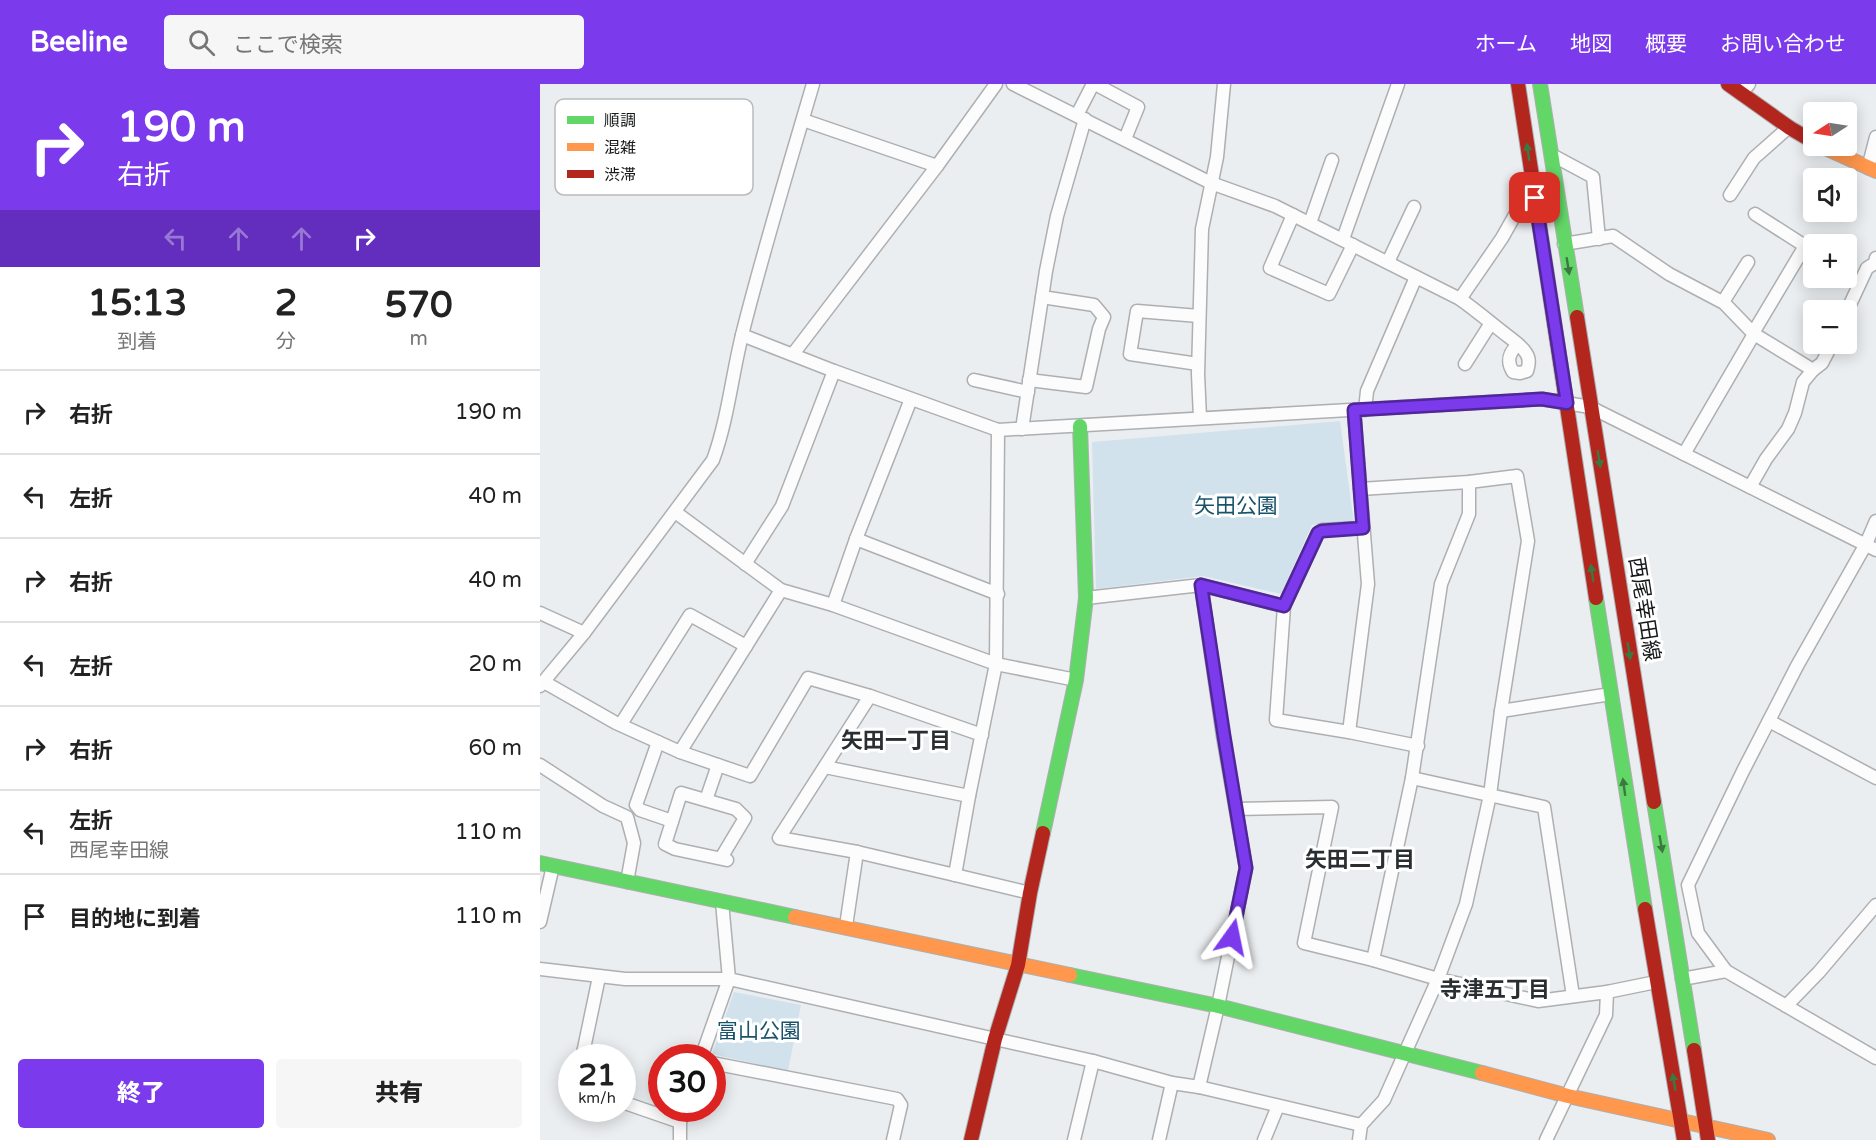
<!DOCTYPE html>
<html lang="ja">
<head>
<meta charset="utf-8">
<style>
  :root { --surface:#fff; --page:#f6f6f6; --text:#222; --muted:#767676; --line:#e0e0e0; --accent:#7c3aed }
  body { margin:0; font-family:"Varela Round","Noto Sans JP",sans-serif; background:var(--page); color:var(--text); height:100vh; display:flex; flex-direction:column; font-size:22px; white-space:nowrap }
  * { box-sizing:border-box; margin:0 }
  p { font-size:20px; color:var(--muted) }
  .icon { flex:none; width:33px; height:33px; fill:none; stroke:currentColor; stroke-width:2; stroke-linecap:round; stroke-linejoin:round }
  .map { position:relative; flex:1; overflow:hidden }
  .drawer { display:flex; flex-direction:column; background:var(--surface); width:540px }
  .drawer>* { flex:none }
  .top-card { background:#7c3aed; color:#fff; overflow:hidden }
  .needle { width:39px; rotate:258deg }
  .controls { position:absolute; left:1263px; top:18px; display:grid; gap:12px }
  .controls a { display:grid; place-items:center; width:54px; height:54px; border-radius:6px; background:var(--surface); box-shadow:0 3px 15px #0003; font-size:30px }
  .speed { position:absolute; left:18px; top:960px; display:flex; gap:12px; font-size:30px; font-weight:700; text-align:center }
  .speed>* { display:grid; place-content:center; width:78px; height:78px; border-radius:50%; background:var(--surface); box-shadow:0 3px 15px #0003; line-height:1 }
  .speed small { font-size:15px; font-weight:400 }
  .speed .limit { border:9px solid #d22; background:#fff; color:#111 }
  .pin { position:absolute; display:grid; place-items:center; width:51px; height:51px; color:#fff; margin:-26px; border-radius:12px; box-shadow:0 3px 9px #0006 }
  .me { position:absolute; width:66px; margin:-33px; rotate:12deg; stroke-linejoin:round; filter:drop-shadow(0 0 4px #0008) }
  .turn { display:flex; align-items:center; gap:21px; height:126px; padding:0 18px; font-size:27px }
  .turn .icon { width:78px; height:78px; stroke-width:2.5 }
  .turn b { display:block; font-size:42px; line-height:51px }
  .lanes { display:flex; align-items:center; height:57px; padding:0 18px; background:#0003; justify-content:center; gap:30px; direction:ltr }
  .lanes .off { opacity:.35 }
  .eta { display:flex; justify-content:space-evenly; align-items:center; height:102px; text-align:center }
  .eta b { font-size:36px; font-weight:800; line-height:42px }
  .button { display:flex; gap:12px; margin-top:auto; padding:12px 18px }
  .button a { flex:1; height:69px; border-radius:6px; background:var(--accent); color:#fff; font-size:24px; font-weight:800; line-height:69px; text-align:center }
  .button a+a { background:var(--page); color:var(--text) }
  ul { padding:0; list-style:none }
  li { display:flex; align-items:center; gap:18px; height:84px; padding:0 18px; border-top:2px solid var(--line) }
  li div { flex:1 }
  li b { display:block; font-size:22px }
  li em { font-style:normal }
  header { display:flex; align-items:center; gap:36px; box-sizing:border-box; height:84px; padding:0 30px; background:var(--accent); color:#fff }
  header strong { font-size:28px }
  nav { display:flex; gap:33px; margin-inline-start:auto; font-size:21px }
  .search { width:420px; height:54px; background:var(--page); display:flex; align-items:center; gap:15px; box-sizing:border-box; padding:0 21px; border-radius:6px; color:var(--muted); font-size:22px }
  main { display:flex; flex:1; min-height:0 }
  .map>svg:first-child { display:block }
  .green { fill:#d1e2ec }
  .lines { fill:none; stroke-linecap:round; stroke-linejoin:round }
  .street-casing { stroke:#adafb1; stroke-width:15 }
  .fast-casing { stroke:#adafb1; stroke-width:16 }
  .slow-casing { stroke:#adafb1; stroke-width:16 }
  .jam-casing { stroke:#adafb1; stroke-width:16 }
  .street { stroke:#fcfcfd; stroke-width:12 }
  .fast { stroke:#63d668; stroke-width:14 }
  .slow { stroke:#ff974d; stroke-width:14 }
  .jam { stroke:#b3261e; stroke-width:14 }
  .oneway { fill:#3d7841 }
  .route-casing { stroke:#51269a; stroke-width:15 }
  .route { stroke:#7c3aed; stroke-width:10 }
  .labels { text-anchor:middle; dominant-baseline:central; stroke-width:6; stroke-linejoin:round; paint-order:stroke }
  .park-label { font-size:21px; fill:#18536b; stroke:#fff }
  .street-label { font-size:21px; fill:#17191a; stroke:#fff }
  .neighbourhood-label { font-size:22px; font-weight:bold; fill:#292e30; stroke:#fff }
  .key { fill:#fff; stroke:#b9baba; stroke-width:1.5 }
  .key-label { font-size:16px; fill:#17191a }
</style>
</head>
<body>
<header>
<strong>Beeline</strong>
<div class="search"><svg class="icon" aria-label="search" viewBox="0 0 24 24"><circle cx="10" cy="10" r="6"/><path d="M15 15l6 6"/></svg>ここで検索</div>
<nav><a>ホーム</a><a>地図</a><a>概要</a><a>お問い合わせ</a></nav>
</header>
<main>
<section class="drawer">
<div class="top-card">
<div class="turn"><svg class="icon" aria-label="right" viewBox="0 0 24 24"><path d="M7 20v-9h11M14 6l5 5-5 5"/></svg><div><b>190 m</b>右折</div></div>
<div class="lanes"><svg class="icon off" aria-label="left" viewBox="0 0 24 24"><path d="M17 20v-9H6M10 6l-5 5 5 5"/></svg><svg class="icon off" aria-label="ahead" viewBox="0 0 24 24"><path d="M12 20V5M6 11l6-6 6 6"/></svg><svg class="icon off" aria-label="ahead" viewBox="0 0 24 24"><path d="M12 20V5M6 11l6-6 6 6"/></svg><svg class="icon" aria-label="right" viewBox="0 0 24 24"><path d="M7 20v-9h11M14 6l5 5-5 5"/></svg></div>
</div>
<div class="eta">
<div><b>15:13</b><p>到着</p></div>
<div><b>2</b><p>分</p></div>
<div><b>570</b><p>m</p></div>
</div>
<ul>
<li><svg class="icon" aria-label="right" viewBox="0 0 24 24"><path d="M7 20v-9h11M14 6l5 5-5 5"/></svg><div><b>右折</b></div><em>190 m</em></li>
<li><svg class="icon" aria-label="left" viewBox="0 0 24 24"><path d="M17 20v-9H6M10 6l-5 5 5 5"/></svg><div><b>左折</b></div><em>40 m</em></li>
<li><svg class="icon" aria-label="right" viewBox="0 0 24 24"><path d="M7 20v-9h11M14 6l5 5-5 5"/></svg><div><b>右折</b></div><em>40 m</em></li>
<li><svg class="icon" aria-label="left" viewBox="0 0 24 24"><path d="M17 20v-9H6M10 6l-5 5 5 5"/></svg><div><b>左折</b></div><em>20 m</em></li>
<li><svg class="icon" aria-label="right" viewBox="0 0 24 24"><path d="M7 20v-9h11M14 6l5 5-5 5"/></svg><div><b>右折</b></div><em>60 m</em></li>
<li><svg class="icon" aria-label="left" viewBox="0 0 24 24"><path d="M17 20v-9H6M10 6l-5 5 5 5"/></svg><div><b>左折</b><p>西尾幸田線</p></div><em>110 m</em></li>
<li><svg class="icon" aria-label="arrive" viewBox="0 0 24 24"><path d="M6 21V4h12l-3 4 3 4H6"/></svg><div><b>目的地に到着</b></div><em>110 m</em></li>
</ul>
<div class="button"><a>終了</a><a>共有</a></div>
</section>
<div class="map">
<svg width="1336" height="1056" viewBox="0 0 1336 1056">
  <rect width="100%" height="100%" fill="#ebeef0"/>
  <g class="green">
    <path d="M 800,337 L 814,439 L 772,441 L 741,510 L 663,492 L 556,505 L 552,358 Z"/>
    <path d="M 194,908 L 261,921 L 248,987 L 172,970 Z"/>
  </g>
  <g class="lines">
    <defs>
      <g id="street">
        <path d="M 473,0 L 671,99 L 735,122 L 920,215 C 937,227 952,240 969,253 C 974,257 982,262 986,269 C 990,275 989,280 987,287 L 980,289 L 973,288 C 966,277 969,269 978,260"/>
        <path d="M 555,0 L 598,23 L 585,55"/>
        <path d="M 1201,10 L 1209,0"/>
        <path d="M 537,31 L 553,0"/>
        <path d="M 263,36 L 397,82"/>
        <path d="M 1012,71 L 1053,93 L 1059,155"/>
        <path d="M 1328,84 L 1336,53"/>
        <path d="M 1190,111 L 1214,74 L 1249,43"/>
        <path d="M 753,131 L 730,184 L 789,210 L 813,161"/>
        <path d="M 770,139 L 792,76"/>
        <path d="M 803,155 L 858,0"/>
        <path d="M 1024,160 L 1073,152 L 1129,190 L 1184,219 L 1214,250 L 1144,370"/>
        <path d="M 848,178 L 874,123"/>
        <path d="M 920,215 L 962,154 L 975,131"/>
        <path d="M 1183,218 L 1208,178"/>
        <path d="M 1306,229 L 1327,184 L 1335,179 L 1336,174"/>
        <path d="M 1213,249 L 1265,162 L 1215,130"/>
        <path d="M 202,251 L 294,287 L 458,346 L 1002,315 L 1050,323 L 1336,466"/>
        <path d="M 253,270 L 397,82 L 456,0"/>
        <path d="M 658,280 L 590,270 L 597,227 L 659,232"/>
        <path d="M 925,280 L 951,239"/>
        <path d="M 1273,286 L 1282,279 L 1292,260"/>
        <path d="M 434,296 L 488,308"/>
        <path d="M 489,296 L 546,303 L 559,245 L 564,233 L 554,221 L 502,213"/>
        <path d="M 814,326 L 828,500 L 809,648 L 878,662"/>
        <path d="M 825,326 L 827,307 L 876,193"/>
        <path d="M 660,334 L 658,290 L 662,145 L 677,73 L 684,0"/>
        <path d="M 482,345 L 506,187 L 517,132 L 545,35"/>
        <path d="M 1210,403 L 1226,375 L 1248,345 L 1255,329 L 1263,298 L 1273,286 L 1214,250"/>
        <path d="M 135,428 L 241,506 L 293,521 L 456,580 L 536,596"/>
        <path d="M 1336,437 L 1326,460 L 1257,582 L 1203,687 L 1148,801 L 1158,849 L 1186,887 L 1336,974"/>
        <path d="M 316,455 L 458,510"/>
        <path d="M 205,480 L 242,422 L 294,287"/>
        <path d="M 546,514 L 661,501 L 744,522 L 778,449 L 782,446 L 823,444"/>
        <path d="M 293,521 L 316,455 L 371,315"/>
        <path d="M 744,522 L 736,636 L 809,648"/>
        <path d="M 0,529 L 44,549"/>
        <path d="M 4,598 L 76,639 L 140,668 L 210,692 L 268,594 L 330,612 L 239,754 L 317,768 L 415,791 L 429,712 L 456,580 L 458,346"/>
        <path d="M 0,602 L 44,549 L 173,376 C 188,335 192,290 203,247 C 224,164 249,82 273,0"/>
        <path d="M 330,612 L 442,651"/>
        <path d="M 961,627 L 1071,610"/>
        <path d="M 1229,637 L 1336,694"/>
        <path d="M 81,640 L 150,531 L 206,562"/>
        <path d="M 118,658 L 96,721 L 100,726 L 132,737"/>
        <path d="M 140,668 L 241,506"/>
        <path d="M 0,681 L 63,722 L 87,733 L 94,759 L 87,798"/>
        <path d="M 285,683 L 429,712"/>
        <path d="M 872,694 L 1004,723 L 1033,912"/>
        <path d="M 166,716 L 178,681"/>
        <path d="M 697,725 L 792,723 L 764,859 L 833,876 L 898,895 L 998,917 L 1067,908 L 1116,898"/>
        <path d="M 181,774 L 205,734 L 196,725 L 141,709 L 125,760 L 135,765 L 187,776"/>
        <path d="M 415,791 L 490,809"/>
        <path d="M 0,838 L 13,782"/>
        <path d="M 306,842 L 317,768"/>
        <path d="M 833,876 L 872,694 L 901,500 L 929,430 L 929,398"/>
        <path d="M 0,885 L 85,895 L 189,895 L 553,977 L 632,999 L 659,1003 L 821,1041"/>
        <path d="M 1142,895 L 1186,887"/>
        <path d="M 1246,922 L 1279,888 L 1336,821"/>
        <path d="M 42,974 L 59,893"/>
        <path d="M 161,974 L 189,895 L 182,818"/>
        <path d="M 172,979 L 357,1015 L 361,1021 L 353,1056"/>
        <path d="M 659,1003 L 678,922 L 706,784 L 683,652 L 661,501"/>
        <path d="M 82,1018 L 140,1038"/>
        <path d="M 140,1056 L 140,1038 L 144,1024"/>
        <path d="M 534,1056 L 553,977"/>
        <path d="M 619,1056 L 632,999"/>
        <path d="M 724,1056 L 738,1022"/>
        <path d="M 819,1056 L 821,1041 L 844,1016 L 898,895 L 926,820 L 950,711 L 961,627 L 988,457 L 977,392 L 929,398 L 820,405"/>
        <path d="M 1006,1056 L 1066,931 L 1067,908"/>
      </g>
      <g id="fast">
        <path d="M 1000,0 L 1037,233"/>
        <path d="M 1056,514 L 1105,825"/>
        <path d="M 1114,718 L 1154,966"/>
        <path d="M 503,749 L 536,596 L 546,514 L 540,342"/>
        <path d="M 0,779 L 255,833"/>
        <path d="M 530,891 L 678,922 L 942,989"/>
      </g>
      <g id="slow">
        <path d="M 1281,62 L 1336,87"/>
        <path d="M 255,833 L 530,891"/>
        <path d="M 942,989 L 1028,1012 L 1228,1056"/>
      </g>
      <g id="jam">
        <path d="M 978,0 L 1056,514"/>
        <path d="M 1188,0 L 1250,44 L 1274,58"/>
        <path d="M 1037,233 L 1114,718"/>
        <path d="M 1105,825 L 1144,1056"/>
        <path d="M 1154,966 L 1168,1056"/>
        <path d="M 431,1056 L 455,955 L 478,881 L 490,809 L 503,749"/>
      </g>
    </defs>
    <use href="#street" class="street-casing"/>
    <use href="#fast" class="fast-casing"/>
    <use href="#slow" class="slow-casing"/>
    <use href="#jam" class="jam-casing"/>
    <use href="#street" class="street"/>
    <use href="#fast" class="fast"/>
    <use href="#slow" class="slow"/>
    <use href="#jam" class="jam"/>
  </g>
  <defs><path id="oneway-solid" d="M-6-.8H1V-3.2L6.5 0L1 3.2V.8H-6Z" transform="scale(1.5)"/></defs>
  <g class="oneway">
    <use href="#oneway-solid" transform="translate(988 68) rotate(-99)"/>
    <use href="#oneway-solid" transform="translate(1028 182) rotate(81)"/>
    <use href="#oneway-solid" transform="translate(1059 375) rotate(81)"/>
    <use href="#oneway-solid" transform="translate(1052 489) rotate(-99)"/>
    <use href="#oneway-solid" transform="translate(1089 567) rotate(81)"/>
    <use href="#oneway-solid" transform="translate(1084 703) rotate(-98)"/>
    <use href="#oneway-solid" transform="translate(1121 760) rotate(80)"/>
    <use href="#oneway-solid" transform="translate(1134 998) rotate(-100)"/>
  </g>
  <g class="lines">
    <defs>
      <path id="route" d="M 692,853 L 706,784 L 684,652 L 661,501 L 744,522 L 778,449 L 782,447 L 823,444 L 814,326 L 1002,315 L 1027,319 L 995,114"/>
    </defs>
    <use href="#route" class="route-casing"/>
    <use href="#route" class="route"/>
  </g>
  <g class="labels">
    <g class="park-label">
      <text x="696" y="422">矢田公園</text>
      <text x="219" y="947">富山公園</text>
    </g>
    <g class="street-label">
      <text transform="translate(1104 525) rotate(81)">西尾幸田線</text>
    </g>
    <g class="neighbourhood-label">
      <text x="356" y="657">矢田一丁目</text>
      <text x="820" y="776">矢田二丁目</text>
      <text x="955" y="906">寺津五丁目</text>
    </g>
  </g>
  <rect x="15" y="15" width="198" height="96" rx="9" class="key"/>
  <rect x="27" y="32" width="27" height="8" fill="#63d668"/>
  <rect x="27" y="59" width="27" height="8" fill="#ff974d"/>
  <rect x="27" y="86" width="27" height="8" fill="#b3261e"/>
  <g class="key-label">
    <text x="64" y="42">順調</text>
    <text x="64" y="69">混雑</text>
    <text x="64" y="96">渋滞</text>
  </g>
</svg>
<div class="controls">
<a><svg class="needle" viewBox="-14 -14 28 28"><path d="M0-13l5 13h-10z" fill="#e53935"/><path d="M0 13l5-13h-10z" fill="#767676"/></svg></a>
<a><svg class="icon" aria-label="sound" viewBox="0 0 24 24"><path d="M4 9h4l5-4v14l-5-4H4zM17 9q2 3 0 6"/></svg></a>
<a>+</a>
<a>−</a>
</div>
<div class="speed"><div>21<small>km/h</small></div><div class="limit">30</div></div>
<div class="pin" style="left:995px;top:114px;background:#d93025"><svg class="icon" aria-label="arrive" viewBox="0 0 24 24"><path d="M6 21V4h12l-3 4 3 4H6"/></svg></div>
<svg class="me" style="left:692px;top:853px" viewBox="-20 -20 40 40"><path d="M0-17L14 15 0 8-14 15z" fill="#7c3aed" stroke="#fff" stroke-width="4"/></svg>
</div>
</main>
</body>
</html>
